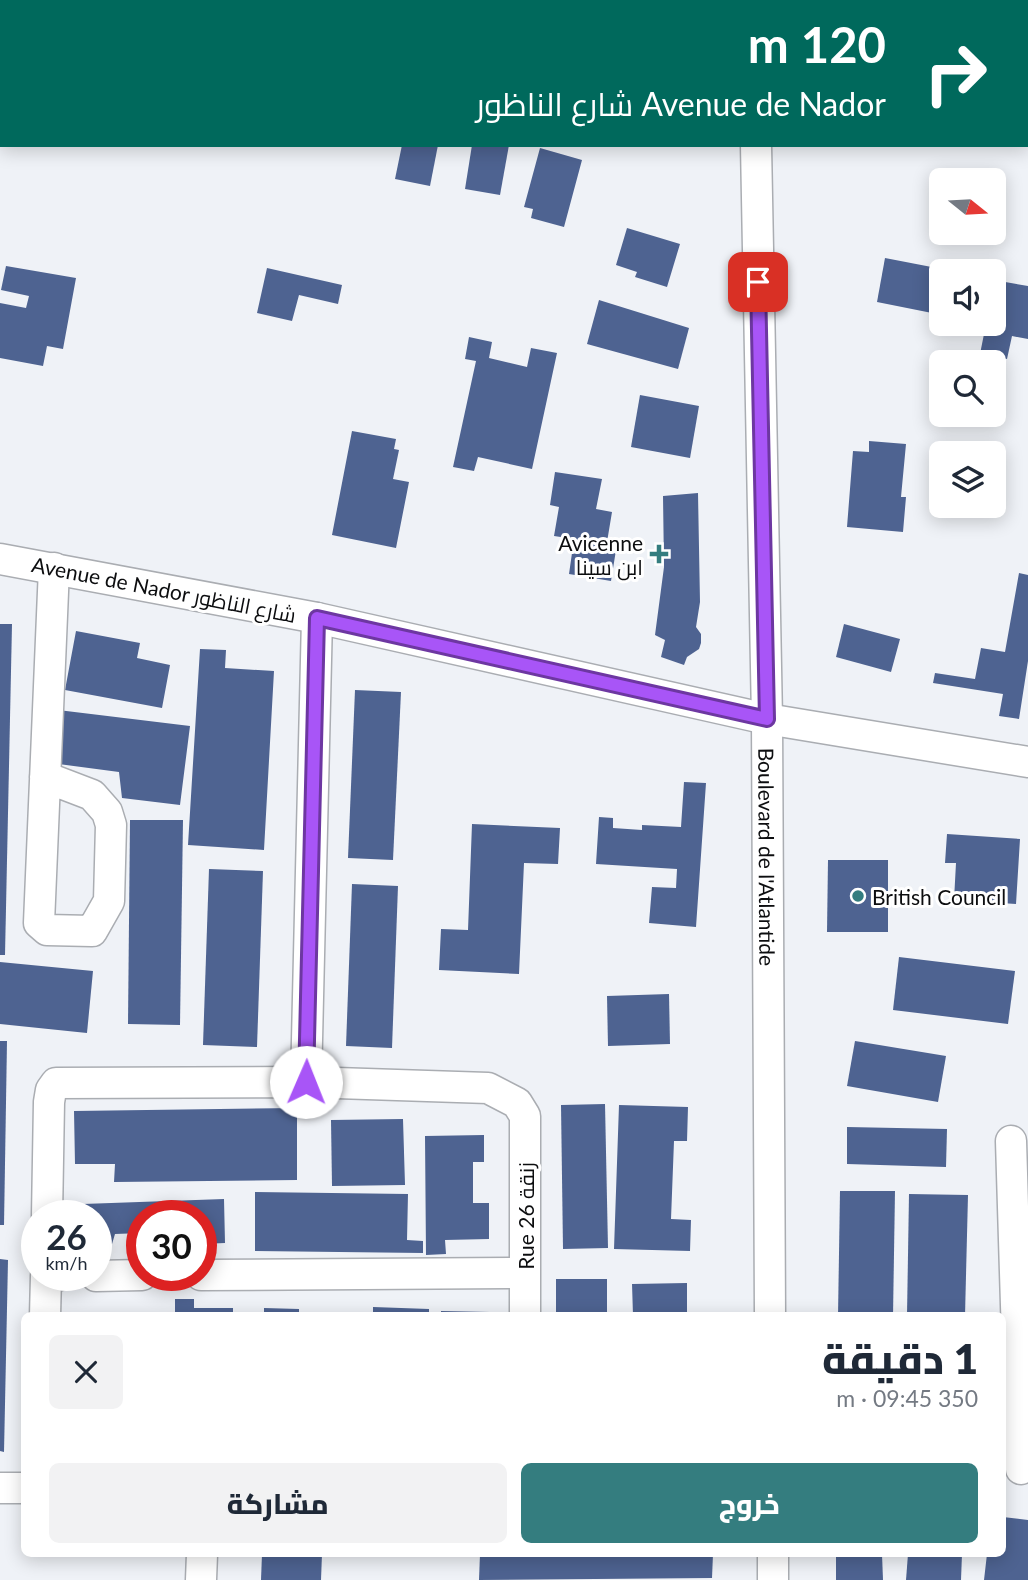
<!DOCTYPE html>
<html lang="ar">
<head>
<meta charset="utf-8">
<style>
  :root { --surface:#fff; --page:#f2f2f3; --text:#1f2937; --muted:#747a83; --accent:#347d7f }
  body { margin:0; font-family:Lato,Cairo,sans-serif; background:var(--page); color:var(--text); direction:rtl; height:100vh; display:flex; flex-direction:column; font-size:26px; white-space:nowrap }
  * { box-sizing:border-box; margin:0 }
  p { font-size:23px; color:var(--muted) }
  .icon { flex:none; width:38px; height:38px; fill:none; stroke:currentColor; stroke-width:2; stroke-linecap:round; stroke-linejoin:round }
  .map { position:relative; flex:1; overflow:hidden; direction:ltr }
  .details { position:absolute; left:21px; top:1312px; width:985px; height:245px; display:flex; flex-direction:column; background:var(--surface); border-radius:10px; box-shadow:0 4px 18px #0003; direction:rtl }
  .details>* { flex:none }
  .guide { position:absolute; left:0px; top:0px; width:1029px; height:147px; box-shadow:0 4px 18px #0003; direction:rtl; background:#00695c; color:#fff; overflow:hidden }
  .needle { width:46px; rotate:108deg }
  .tools { position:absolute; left:929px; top:168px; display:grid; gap:14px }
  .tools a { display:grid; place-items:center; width:77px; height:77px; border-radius:10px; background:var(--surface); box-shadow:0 4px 18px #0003; font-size:35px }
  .speed { position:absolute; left:21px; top:1200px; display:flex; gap:14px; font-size:35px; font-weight:700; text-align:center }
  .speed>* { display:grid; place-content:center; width:91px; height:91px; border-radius:50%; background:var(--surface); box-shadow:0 4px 18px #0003; line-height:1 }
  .speed small { font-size:18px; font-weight:400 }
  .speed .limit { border:10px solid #d22; background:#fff; color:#111 }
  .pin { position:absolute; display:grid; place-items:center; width:60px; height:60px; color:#fff; margin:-30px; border-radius:14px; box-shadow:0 4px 10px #0006 }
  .me { position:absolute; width:77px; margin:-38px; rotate:1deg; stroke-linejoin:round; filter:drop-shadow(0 0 5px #0008) }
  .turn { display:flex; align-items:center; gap:24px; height:147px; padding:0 28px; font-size:32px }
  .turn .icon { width:91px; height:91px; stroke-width:2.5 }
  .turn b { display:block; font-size:49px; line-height:60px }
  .round { display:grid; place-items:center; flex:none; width:74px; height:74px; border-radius:10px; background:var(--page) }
  .headline { display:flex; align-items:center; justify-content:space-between; height:119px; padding:0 28px }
  h1 { font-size:42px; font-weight:800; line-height:52px }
  .cta { display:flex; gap:14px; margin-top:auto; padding:14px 28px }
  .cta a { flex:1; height:80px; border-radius:10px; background:var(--accent); color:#fff; font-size:28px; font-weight:800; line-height:80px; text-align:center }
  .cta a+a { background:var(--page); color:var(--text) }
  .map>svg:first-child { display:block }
  .building { fill:#4e6391 }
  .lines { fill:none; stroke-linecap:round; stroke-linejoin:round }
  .minor-casing { stroke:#aaadb2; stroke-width:33 }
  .minor { stroke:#fff; stroke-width:30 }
  .route-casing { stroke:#6d37a1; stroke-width:18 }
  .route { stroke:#a855f7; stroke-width:12 }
  .poi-dot { fill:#347d7f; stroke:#fff; stroke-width:2.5 }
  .labels { text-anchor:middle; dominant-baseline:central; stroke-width:6; stroke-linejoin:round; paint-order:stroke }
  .poi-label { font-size:21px; fill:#0c0d0f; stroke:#fff; text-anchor:end }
  .street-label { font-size:21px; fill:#0c0d0f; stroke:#fff }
</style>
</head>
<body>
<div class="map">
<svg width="1028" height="1580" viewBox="0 0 1028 1580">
  <rect width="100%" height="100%" fill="#eff2f7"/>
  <g class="building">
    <path d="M 402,145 L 438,145 L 430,186 L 395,179 Z"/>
    <path d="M 472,145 L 509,145 L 500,195 L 465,189 Z"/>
    <path d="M 540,148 L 582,160 L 564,227 L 531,218 L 533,209 L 524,207 Z"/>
    <path d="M 627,228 L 680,244 L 667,287 L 635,277 L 637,272 L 616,265 Z"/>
    <path d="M 885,258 L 942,269 L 942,315 L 877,302 Z"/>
    <path d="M 6,266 L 76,278 L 63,349 L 47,346 L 43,366 L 0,358 L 0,303 L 26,308 L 29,296 L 1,290 Z"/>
    <path d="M 267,268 L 342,285 L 338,304 L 299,295 L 292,321 L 257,313 Z"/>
    <path d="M 994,280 L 1028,286 L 1028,339 L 1012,336 L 1007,359 L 980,354 L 986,324 L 994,324 Z"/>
    <path d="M 599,300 L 689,328 L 678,369 L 587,344 Z"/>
    <path d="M 469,337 L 492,342 L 489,358 L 527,367 L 531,348 L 557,353 L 532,469 L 478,457 L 474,471 L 453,467 L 476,361 L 465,359 Z"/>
    <path d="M 640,395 L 699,406 L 690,458 L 631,447 Z"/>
    <path d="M 352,431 L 396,439 L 394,449 L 399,450 L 393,479 L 409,482 L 396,548 L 332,535 Z"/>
    <path d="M 869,441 L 906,444 L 901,497 L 906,497 L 903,532 L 847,527 L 853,451 L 869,452 Z"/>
    <path d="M 555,472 L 602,479 L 596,509 L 612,512 L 606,548 L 616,550 L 611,581 L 569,574 L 574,539 L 554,536 L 559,507 L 550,505 Z"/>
    <path d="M 698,493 L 700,602 L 696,627 L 701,634 L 701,643 L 699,649 L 687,657 L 684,665 L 661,657 L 665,640 L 655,635 L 664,567 L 663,496 Z"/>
    <path d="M 1019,573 L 1028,575 L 1028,661 L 1019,719 L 999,716 L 1003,694 L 933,683 L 935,673 L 975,679 L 981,648 L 1005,652 Z"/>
    <path d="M 0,624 L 12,624 L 5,955 L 0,955 Z"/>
    <path d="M 844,624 L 900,639 L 891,672 L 836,657 Z"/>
    <path d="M 76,631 L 140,643 L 137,658 L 170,665 L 162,708 L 65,690 Z"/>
    <path d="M 200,649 L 226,650 L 225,668 L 274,671 L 264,850 L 188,845 Z"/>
    <path d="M 355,690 L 401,692 L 393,860 L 348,858 Z"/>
    <path d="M 58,710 L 190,726 L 180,805 L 122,798 L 119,772 L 51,763 Z"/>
    <path d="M 684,782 L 706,783 L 696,927 L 649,923 L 652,887 L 676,888 L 677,869 L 596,864 L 599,817 L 613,818 L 613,828 L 642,830 L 642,825 L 681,827 Z"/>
    <path d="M 130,820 L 183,820 L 180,1025 L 128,1024 Z"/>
    <path d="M 472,824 L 560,828 L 558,864 L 524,863 L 519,974 L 439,970 L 441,929 L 468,930 Z"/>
    <path d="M 947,834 L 1020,839 L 1016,904 L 954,900 L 956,863 L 945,863 Z"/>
    <path d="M 828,860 L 888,860 L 888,932 L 827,932 Z"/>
    <path d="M 209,869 L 263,871 L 257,1047 L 203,1045 Z"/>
    <path d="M 352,884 L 398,886 L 392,1048 L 346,1046 Z"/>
    <path d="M 899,957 L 1015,971 L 1008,1024 L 893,1010 Z"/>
    <path d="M 0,962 L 93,971 L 87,1033 L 0,1024 Z"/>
    <path d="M 669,994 L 670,1044 L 608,1046 L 607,996 Z"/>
    <path d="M 0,1041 L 7,1041 L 4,1225 L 0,1225 Z"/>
    <path d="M 855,1041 L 946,1056 L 938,1102 L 847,1086 Z"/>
    <path d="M 605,1104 L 608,1248 L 563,1249 L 561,1105 Z"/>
    <path d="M 619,1105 L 688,1107 L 687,1141 L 674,1141 L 671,1219 L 691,1220 L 690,1251 L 614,1249 Z"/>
    <path d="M 297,1108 L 297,1180 L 114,1182 L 115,1164 L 75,1164 L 74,1111 Z"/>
    <path d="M 403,1119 L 405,1185 L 332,1186 L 331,1120 Z"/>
    <path d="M 847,1127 L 947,1129 L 946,1167 L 847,1164 Z"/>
    <path d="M 484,1135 L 484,1162 L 473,1162 L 473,1203 L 489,1203 L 489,1239 L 445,1240 L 446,1254 L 426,1255 L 425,1136 Z"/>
    <path d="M 840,1191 L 895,1191 L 893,1316 L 838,1316 Z"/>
    <path d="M 255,1192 L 408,1194 L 407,1240 L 423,1241 L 423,1253 L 255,1251 Z"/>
    <path d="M 909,1194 L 968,1195 L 965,1316 L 907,1316 Z"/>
    <path d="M 224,1199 L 225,1243 L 201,1244 L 201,1216 L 142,1216 L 142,1233 L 115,1234 L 112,1244 L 96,1244 L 96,1216 L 84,1216 L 83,1204 Z"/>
    <path d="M 0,1259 L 8,1260 L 4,1452 L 0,1451 Z"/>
    <rect x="556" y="1279" width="51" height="37"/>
    <path d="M 687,1283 L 687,1316 L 633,1316 L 632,1284 Z"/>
    <path d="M 175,1299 L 194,1299 L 194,1308 L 233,1308 L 233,1316 L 175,1316 Z"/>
    <path d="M 373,1307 L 429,1309 L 429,1316 L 373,1316 Z"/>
    <path d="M 264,1308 L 299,1309 L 299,1316 L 264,1316 Z"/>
    <path d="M 441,1311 L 490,1312 L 490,1316 L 441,1316 Z"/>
    <path d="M 1003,1517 L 1028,1520 L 1028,1580 L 984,1580 L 987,1554 L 1003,1554 Z"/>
    <path d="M 262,1554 L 322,1554 L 321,1580 L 261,1580 Z"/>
    <path d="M 480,1554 L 713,1554 L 712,1578 L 479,1580 Z"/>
    <path d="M 836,1554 L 882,1554 L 883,1580 L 836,1580 Z"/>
    <path d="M 908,1554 L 962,1554 L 961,1580 L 906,1580 Z"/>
  </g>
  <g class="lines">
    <defs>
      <g id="minor">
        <path d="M 149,0 L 159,2"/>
        <path d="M 754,2 L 754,0"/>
        <path id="s1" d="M 756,145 L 767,719 L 770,1316"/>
        <path d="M 0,559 L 317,618 L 767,719 L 1028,762"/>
        <path d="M 45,777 L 92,795 L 107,812 L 111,825 L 109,901 L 92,931 L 47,930 L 39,923 L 54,568"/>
        <path d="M 306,1082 L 317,618"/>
        <path d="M 1011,1141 L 1021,1469"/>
        <path d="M 47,1216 L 49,1102 L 51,1090 L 56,1083 L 306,1082 L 488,1088 L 517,1103 L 525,1116 L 525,1316"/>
        <path d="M 201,1275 L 524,1273"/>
        <path d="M 96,1276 L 142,1275"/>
        <path d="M 45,1316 L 46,1276 L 57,1276"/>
        <path d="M 0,1488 L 24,1488"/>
        <path d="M 773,1554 L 773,1580"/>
        <path d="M 201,1580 L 202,1554"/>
      </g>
    </defs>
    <use href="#minor" class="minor-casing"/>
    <use href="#minor" class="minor"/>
  </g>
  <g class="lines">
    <defs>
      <path id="route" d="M 306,1082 L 317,618 L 767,719 L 758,282"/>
    </defs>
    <use href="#route" class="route-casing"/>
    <use href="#route" class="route"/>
  </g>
  <g class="poi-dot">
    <path d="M655.5 543.5h7v7h7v7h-7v7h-7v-7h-7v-7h7z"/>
    <circle cx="858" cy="896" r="7"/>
  </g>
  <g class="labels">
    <g class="poi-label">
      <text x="643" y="542">Avicenne<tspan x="643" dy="24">ابن سينا</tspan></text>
      <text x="872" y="896" text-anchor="start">British Council</text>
    </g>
    <g class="street-label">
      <text transform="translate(164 589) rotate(11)">Avenue de Nador شارع الناظور</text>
      <text stroke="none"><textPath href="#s1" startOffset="712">Boulevard de l'Atlantide</textPath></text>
      <text transform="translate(525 1216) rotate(-90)">Rue 26 زنقة</text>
    </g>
  </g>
</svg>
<div class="tools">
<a><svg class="needle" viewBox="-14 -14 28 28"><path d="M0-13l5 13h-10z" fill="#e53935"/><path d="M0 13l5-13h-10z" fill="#747a83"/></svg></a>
<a><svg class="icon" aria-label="sound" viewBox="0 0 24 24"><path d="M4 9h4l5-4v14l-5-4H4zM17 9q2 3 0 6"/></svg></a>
<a><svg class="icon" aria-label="search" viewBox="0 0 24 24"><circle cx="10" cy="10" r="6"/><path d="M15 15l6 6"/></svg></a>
<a><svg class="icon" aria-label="layers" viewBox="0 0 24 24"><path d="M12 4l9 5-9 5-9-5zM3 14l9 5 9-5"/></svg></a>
</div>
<div class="speed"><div>26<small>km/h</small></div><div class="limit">30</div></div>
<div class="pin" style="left:758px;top:282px;background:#d93025"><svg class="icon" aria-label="arrive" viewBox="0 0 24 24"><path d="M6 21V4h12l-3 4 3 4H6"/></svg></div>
<svg class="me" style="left:306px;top:1082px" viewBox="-20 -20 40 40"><circle r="19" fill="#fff"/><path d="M0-13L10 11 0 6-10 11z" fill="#a855f7"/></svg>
<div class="guide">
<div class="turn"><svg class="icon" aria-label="right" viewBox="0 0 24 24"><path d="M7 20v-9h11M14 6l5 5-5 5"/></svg><div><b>120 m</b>Avenue de Nador شارع الناظور</div></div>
</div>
<section class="details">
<div class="headline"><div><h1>1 دقيقة</h1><p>350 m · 09:45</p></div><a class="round"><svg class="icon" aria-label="close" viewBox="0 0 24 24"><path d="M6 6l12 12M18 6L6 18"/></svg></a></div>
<div class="cta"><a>خروج</a><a>مشاركة</a></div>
</section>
</div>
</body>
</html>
